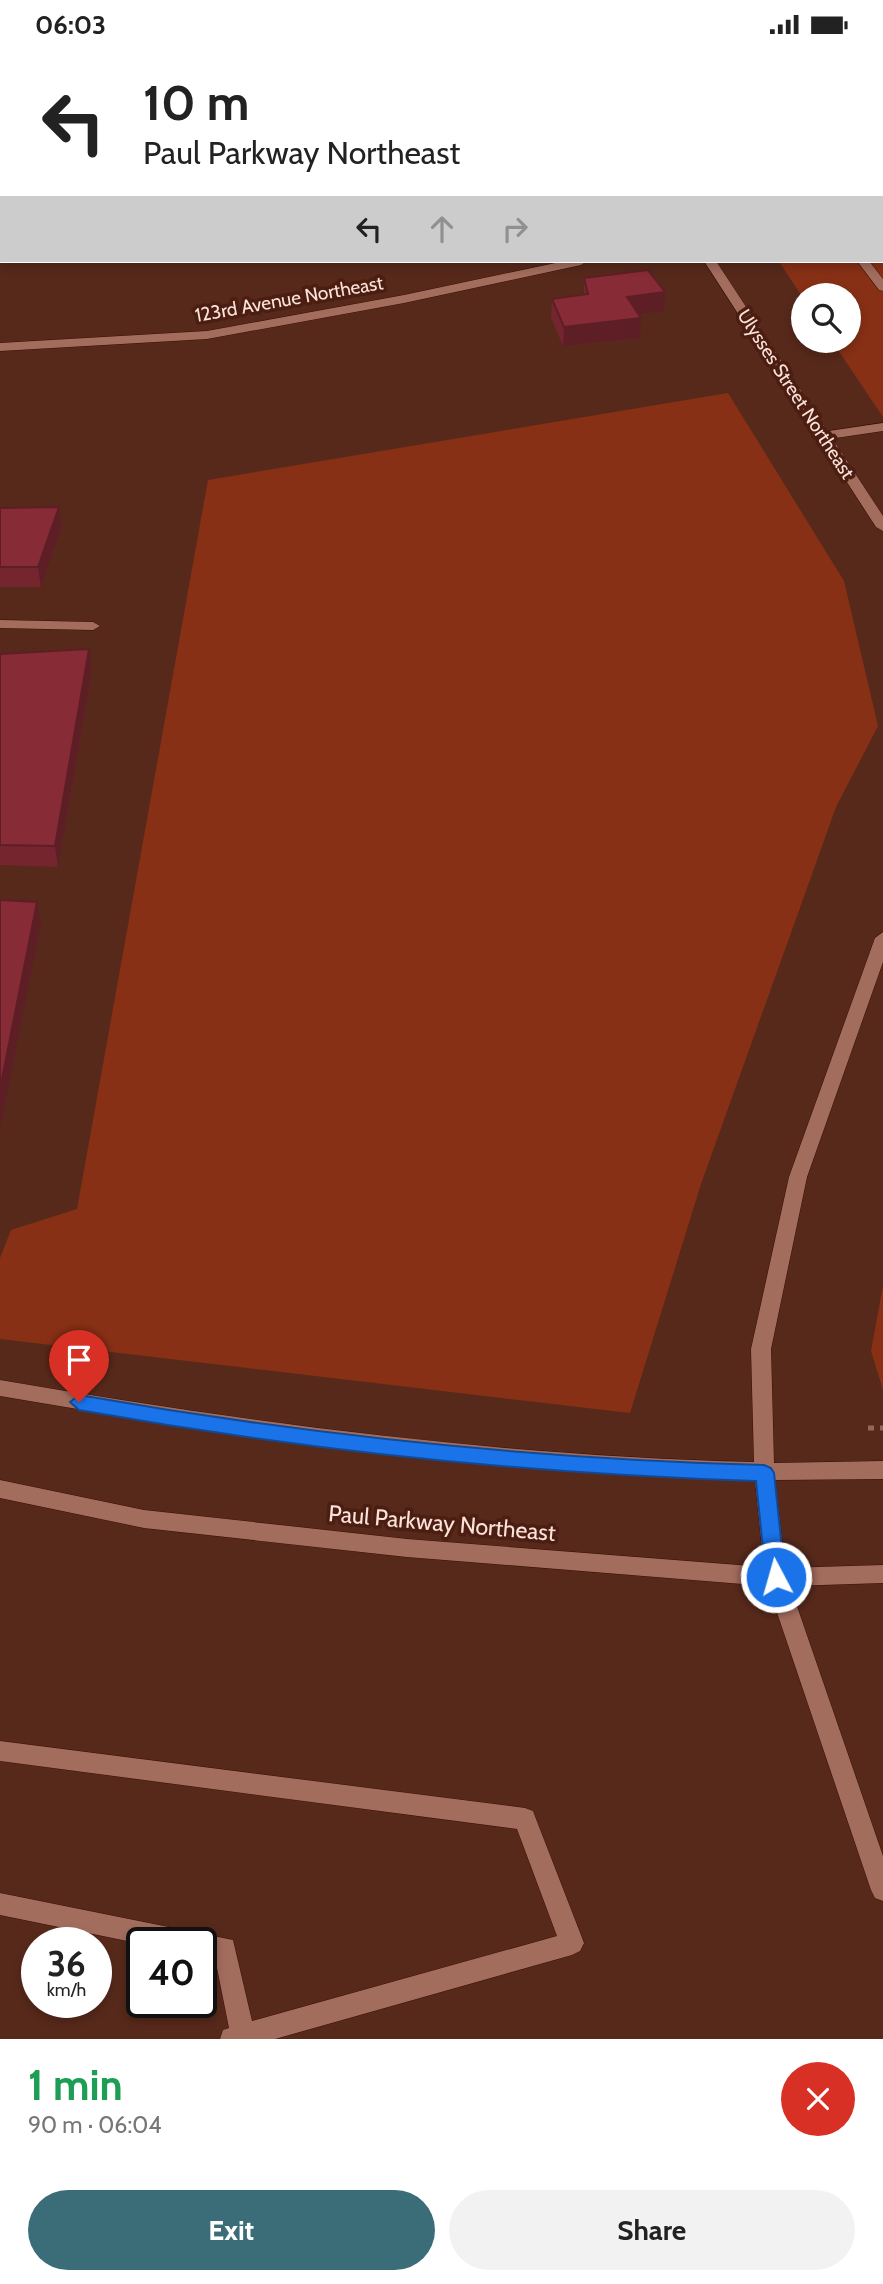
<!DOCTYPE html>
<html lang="en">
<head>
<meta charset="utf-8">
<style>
  :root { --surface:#fff; --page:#f2f2f2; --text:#222; --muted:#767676; --accent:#3b6d79 }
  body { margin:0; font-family:Cabin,sans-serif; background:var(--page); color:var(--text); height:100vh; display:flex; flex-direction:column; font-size:26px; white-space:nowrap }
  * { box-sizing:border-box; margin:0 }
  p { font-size:23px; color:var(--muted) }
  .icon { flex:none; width:38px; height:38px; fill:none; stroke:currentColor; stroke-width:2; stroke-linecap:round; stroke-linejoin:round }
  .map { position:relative; height:1990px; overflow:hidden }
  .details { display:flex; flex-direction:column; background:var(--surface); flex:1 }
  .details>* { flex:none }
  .top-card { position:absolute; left:0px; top:0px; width:884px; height:214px; box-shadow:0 4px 10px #0003; background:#fff; color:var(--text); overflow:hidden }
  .buttons { position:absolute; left:791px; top:234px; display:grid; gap:14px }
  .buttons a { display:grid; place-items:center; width:70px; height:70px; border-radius:50%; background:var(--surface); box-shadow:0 4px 10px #0003; font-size:35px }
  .speed { position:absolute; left:21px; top:1878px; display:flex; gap:14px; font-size:35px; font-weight:700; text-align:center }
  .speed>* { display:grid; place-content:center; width:91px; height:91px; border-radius:50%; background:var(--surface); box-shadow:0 4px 10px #0003; line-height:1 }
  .speed small { font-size:18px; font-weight:400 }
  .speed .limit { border:4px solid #111; border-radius:10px; background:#fff; color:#111 }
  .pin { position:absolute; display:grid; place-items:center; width:60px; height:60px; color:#fff; margin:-72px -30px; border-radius:50% 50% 50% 0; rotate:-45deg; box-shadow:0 0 7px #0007 }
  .pin .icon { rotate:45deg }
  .me { position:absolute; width:77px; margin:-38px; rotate:354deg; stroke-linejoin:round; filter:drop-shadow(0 0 5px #0008) }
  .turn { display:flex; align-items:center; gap:24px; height:147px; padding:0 28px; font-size:32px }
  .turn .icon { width:91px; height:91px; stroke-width:2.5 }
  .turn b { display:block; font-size:49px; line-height:60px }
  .lanes { display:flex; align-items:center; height:66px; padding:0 28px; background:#0003; justify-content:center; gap:35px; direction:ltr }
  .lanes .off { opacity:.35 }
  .round { display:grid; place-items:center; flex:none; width:74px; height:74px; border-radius:37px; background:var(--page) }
  .head { display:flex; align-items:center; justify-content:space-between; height:119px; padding:0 28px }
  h1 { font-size:42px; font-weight:700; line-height:52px; color:#1e9e55 }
  .action { display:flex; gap:14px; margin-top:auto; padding:14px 28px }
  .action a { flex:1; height:80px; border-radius:42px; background:var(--accent); color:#fff; font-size:28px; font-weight:700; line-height:80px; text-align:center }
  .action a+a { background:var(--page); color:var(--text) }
  .status { display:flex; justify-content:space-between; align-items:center; height:49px; padding:0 35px; background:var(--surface); direction:ltr }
  .status svg { height:19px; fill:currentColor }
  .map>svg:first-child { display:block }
  .green { fill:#873015 }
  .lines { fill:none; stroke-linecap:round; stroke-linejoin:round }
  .service-casing { stroke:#3a0f03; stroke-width:1 }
  .minor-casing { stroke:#3a0f03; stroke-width:1 }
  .tertiary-casing { stroke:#3a0f03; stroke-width:1 }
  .path { stroke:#90695d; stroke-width:5; stroke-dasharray:6 6; stroke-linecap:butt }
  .service { fill:#a36d5e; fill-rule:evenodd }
  .minor { fill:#a36d5e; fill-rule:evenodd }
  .tertiary { fill:#a36d5e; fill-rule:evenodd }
  .wall { fill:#74252e }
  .shaded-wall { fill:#5e1e26 }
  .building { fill:#872b36; stroke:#5e1e26; stroke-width:2 }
  .route { fill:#1a73e8; stroke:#114b97; stroke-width:2 }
  .labels { text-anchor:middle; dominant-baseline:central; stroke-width:7; stroke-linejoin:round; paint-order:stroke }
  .far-street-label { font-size:19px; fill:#fbe2db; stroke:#4b1e11 }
  .street-label { font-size:23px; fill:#fbe2db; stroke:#4b1e11 }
</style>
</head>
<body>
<div class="status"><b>06:03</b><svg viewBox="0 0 49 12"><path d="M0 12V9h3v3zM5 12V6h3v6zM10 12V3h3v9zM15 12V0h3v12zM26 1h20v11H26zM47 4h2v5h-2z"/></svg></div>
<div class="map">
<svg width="883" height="1990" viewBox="0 0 883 1990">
  <rect width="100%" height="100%" fill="#57291b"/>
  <g class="green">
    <path d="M 576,0 L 883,0 L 883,141 L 882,2 Z"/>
    <path d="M 883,192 L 883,368 L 832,292 L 849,292 L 849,247 L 803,249 L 780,214 L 882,212 Z"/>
    <path d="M 728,344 L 844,532 L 878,677 L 836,758 L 701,1135 L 630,1364 L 0,1290 L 0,1209 L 11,1181 L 77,1160 L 208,431 Z"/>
    <path d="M 883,1236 L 883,1341 L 871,1302 Z"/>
  </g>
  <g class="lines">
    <defs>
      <g id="service">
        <path d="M 650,0 L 660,0 L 661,2 L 651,2 Z"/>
        <path d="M 678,0 L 701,0 L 677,2 Z"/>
        <rect x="882" y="6" width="1" height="6"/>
        <rect x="882" y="141" width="1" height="6"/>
        <rect x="882" y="164" width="1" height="8"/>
        <path d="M 857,212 L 869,212 L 883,230 L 883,242 L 879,241 Z"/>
        <path d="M 883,374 L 883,382 L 822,391 L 815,387 L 822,383 Z"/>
        <path d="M 0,1692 L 525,1759 L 533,1762 L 536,1770 L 584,1894 L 580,1902 L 572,1906 L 275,1990 L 220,1990 L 223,1981 L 229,1979 L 215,1909 L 201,1907 L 201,1894 L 142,1895 L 0,1866 L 0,1844 L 233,1891 L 252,1972 L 557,1887 L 517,1780 L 0,1712 Z"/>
      </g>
      <g id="minor">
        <path d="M 565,212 L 587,212 L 581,216 L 404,254 L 207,290 L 0,302 L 0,294 L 207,282 L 404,246 Z"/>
        <path d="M 0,571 L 93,573 L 100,577 L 93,581 L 0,579 Z"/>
      </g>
      <g id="tertiary">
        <path d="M 515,0 L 526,0 L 527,2 L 516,2 Z"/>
        <path d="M 704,212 L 716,212 L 883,467 L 883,482 L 876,478 Z"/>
        <path d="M 883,883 L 883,913 L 807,1128 L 771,1300 L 774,1414 L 883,1412 L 883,1430 L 775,1431 L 785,1519 L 883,1516 L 883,1534 L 790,1537 L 883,1807 L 883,1852 L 875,1849 L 871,1841 L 768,1537 L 407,1508 L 144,1479 L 0,1449 L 0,1431 L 144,1461 L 407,1490 L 764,1518 L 755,1431 C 500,1424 250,1390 0,1347 L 0,1331 C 250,1374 500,1407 754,1413 L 751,1300 L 789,1128 L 875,889 Z"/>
      </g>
    </defs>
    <use href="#service" class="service-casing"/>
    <use href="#minor" class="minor-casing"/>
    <use href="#tertiary" class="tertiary-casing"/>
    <path class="path" d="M 868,1379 L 883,1379"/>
    <use href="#service" class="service"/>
    <use href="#minor" class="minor"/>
    <use href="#tertiary" class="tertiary"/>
  </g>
  <g class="wall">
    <path d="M 584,229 L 664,262 L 639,265 L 640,289 L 563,297 L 551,269 L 552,250 L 584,245 Z"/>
    <path d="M 0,459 L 62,478 L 41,538 L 0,538 Z"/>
    <path d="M 89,600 L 92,621 L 58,818 L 0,816 L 0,605 Z"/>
  </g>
  <g class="shaded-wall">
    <path d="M 397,0 L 429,0 L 429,2 L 381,2 Z"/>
    <rect x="882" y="105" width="1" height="19"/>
    <path d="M 665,243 L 664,262 L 626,267 L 627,248 Z"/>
    <path d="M 641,269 L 640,289 L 563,297 L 564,278 Z"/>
    <path d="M 59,458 L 62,478 L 41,538 L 38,518 Z"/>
    <path d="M 89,600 L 92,621 L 58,818 L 55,797 Z"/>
    <path d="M 37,853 L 41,874 L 0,1080 L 0,1040 Z"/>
  </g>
  <g class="building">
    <path d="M 227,0 L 397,0 L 381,2 L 228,2 Z"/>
    <path d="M 882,78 L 883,79 L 883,105 L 882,105 Z"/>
    <path d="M 648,221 L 665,243 L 627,248 L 641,269 L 564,278 L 552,250 L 588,245 L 584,229 Z"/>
    <path d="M 59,458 L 38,518 L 0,518 L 0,459 Z"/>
    <path d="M 89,600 L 55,797 L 0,796 L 0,605 Z"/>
    <path d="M 0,851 L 37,853 L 0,1040 Z"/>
  </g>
  <path class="route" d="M 79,1346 C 306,1386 535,1410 764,1416 L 771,1419 L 774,1424 L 785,1528 L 783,1534 L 776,1536 L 769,1534 L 766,1528 L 756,1432 C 529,1425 303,1401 79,1361 L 70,1353 Z"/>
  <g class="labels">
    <g class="far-street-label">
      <text transform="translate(289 250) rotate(-10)">123rd Avenue Northeast</text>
      <text transform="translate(796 345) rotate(57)">Ulysses Street Northeast</text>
    </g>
    <g class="street-label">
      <text transform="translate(442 1474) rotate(5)">Paul Parkway Northeast</text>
    </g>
  </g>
</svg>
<div class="buttons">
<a><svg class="icon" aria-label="search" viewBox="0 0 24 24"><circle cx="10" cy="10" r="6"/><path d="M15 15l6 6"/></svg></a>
</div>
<div class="speed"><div>36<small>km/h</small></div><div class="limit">40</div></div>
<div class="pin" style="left:79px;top:1353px;background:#d93025"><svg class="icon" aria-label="arrive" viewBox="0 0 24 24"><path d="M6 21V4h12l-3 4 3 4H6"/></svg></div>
<svg class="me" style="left:776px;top:1528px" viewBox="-20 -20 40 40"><circle r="17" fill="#1a73e8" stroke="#fff" stroke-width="3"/><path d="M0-11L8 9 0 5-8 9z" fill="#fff"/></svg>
<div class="top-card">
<div class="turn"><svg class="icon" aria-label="left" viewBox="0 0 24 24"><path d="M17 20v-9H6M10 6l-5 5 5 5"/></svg><div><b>10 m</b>Paul Parkway Northeast</div></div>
<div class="lanes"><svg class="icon" aria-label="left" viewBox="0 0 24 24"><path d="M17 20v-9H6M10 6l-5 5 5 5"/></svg><svg class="icon off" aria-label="ahead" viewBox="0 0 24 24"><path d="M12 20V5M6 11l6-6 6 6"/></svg><svg class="icon off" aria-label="right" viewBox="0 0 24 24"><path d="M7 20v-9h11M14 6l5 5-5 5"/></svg></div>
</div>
</div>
<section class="details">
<div class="head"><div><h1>1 min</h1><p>90 m · 06:04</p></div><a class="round" style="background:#d93025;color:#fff"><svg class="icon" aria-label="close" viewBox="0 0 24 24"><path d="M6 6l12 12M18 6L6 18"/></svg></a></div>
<div class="action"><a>Exit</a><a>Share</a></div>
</section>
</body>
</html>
